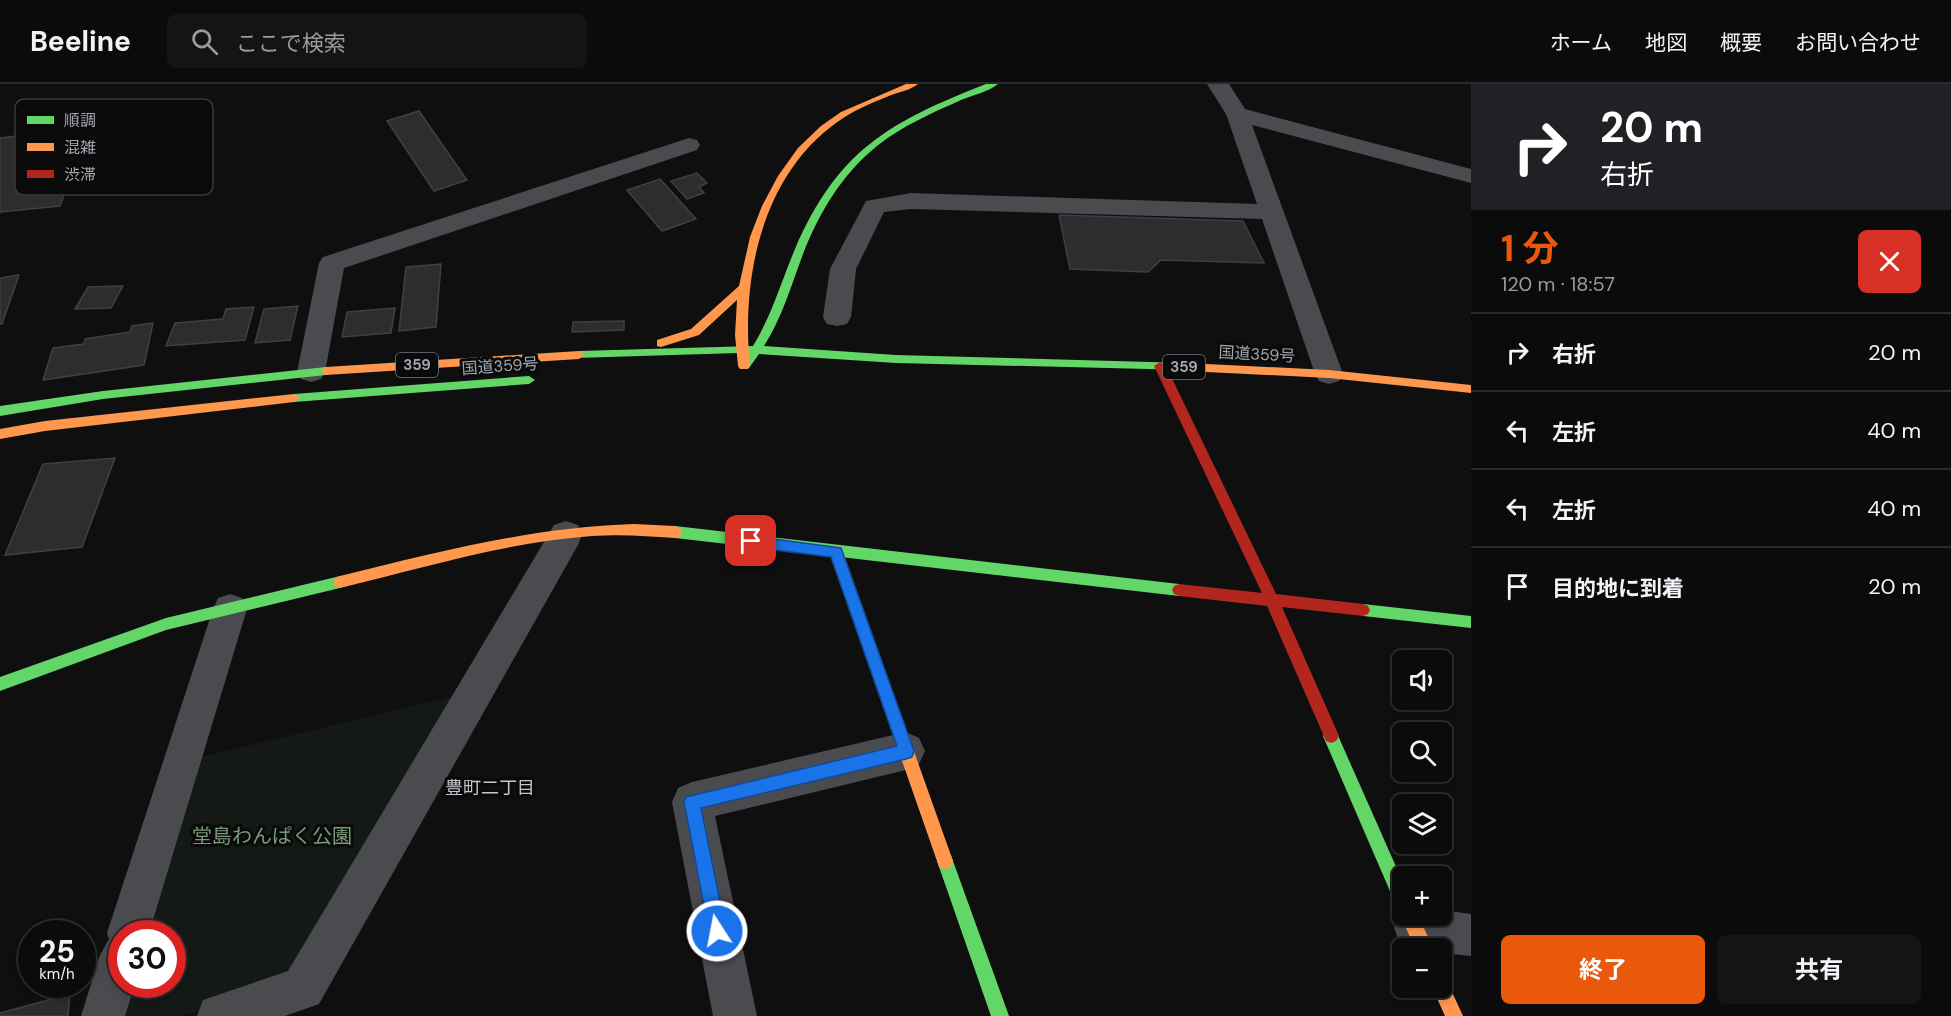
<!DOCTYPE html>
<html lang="ja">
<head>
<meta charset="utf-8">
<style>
  :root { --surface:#0b0b0c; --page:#141415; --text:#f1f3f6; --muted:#9a9b9d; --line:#2b2b2d; --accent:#ea580c }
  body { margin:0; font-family:"DM Sans","Noto Sans JP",sans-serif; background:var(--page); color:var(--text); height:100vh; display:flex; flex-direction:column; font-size:22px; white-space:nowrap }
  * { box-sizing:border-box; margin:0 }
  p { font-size:20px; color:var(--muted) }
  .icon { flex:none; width:33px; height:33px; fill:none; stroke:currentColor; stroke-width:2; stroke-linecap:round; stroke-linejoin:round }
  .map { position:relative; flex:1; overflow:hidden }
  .panel { display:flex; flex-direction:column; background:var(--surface); width:480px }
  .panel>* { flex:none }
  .hud { background:#202124; color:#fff; overflow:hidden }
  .tools { position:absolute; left:1392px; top:566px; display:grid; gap:12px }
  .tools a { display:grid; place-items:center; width:60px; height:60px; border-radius:9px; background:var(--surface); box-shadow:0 3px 9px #0003,0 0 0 2px var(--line); font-size:30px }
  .speed { position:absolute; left:18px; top:836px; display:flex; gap:12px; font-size:30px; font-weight:700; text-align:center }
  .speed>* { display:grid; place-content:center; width:78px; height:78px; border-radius:50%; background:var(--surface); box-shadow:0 3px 9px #0003,0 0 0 2px var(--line); line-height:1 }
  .speed small { font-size:15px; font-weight:400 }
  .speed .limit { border:9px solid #d22; background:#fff; color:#111 }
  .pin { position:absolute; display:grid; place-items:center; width:51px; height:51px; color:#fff; margin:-26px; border-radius:12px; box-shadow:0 3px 9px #0006 }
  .me { position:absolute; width:66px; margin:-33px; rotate:349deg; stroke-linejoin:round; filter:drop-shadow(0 0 4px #0008) }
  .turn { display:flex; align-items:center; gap:21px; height:126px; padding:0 30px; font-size:27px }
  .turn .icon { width:78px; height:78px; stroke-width:2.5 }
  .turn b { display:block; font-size:42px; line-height:51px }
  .round { display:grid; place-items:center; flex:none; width:63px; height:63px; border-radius:9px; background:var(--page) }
  .headline { display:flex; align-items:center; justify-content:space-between; height:102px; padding:0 30px }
  h1 { font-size:36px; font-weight:700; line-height:45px; color:var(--accent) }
  .button { display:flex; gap:12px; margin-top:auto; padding:12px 30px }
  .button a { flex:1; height:69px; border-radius:9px; background:var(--accent); color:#fff; font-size:24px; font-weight:700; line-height:69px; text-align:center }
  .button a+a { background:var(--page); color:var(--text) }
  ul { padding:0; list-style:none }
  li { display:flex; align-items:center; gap:18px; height:78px; padding:0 30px; border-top:2px solid var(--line) }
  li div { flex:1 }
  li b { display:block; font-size:22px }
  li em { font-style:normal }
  header { display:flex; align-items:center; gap:36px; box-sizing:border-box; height:84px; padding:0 30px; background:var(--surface); border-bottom:2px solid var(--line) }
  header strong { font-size:28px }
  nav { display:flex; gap:33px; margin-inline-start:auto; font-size:21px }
  .search { width:420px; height:54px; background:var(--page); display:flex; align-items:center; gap:15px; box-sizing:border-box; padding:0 21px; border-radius:9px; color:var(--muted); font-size:22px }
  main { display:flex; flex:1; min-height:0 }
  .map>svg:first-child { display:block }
  .green { fill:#151916 }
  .building { fill:#2d2d30; stroke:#3f4044; stroke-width:1.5 }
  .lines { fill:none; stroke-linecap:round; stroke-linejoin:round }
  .street { fill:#4a4b4f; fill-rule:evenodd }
  .fast { fill:#63d668; fill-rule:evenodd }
  .slow { fill:#ff974d; fill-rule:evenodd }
  .jam { fill:#b3261e; fill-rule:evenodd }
  .route { fill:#1a73e8; stroke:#114b97; stroke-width:1.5 }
  .labels { text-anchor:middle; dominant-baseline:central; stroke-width:6; stroke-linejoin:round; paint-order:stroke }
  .shield { fill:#0a0a0b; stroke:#74777f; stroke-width:1.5 }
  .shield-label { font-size:15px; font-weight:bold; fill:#a1a6b1 }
  .street-label { font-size:16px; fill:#a1a6b1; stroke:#0a0a0b }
  .neighbourhood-label { font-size:18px; fill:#c2c5cd; stroke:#0a0a0b }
  .near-park-label { font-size:20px; fill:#799b7b; stroke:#0a0a0b }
  .key { fill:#0a0a0b; stroke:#37393d; stroke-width:1.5 }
  .key-label { font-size:16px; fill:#a1a6b1 }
</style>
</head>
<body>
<header>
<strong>Beeline</strong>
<div class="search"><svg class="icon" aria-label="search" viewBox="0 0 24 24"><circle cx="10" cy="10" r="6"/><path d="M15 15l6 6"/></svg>ここで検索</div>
<nav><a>ホーム</a><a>地図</a><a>概要</a><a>お問い合わせ</a></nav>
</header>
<main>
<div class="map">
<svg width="1471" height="932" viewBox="0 0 1471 932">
  <rect width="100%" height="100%" fill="#0f0f10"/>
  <path class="green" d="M 454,612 L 299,895 L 183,932 L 118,932 L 129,900 L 172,900 L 172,849 L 145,849 L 201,673 Z"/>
  <g class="building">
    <path d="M 419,27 L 467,96 L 434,107 L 387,37 Z"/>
    <path d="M 89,43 L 60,122 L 0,128 L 0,54 Z"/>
    <path d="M 697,89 L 707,99 L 699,103 L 704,109 L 687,115 L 671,97 Z"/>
    <path d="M 660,95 L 696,135 L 662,147 L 627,106 Z"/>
    <path d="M 1059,131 L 1243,137 L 1264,179 L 1161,176 L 1148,188 L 1070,185 Z"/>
    <path d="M 441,180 L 436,243 L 399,247 L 406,183 Z"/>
    <path d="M 19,191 L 2,240 L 0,240 L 0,194 Z"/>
    <path d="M 123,202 L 111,224 L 75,225 L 88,203 Z"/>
    <path d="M 298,222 L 290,256 L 255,259 L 264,225 Z"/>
    <path d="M 254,223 L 245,256 L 166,262 L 175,239 L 223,235 L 226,225 Z"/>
    <path d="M 395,224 L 391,249 L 342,253 L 347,228 Z"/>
    <path d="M 624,237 L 624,246 L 572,248 L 573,238 Z"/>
    <path d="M 153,239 L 144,281 L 43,296 L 53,264 L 84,260 L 85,255 L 130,248 L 132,242 Z"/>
    <path d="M 115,374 L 82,463 L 5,471 L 43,380 Z"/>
    <path d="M 70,910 L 68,932 L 0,932 L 0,929 Z"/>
  </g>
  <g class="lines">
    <g class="street">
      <path d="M 1207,0 L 1229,0 L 1245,25 L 1471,85 L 1471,99 L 1252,41 L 1343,290 L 1339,297 L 1329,300 L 1319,297 L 1315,290 L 1262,135 L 911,125 L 884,128 L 856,185 L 851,233 L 847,240 L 837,242 L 827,240 L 823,233 L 830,185 L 866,117 L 911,109 L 1257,120 L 1226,30 Z"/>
      <path d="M 689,54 L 697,56 L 700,61 L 697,66 L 344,184 L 325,288 L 321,295 L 311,298 L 301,295 L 297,288 L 319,179 L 323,173 Z"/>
      <path d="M 566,437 L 578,441 L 582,451 L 578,461 L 319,920 L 285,932 L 197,932 L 203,916 L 288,887 L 554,441 Z"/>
      <path d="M 230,510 L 242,514 L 247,525 L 149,849 L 122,849 L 122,900 L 135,900 L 125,932 L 81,932 L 100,871 L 109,855 L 107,849 L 213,525 L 218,514 Z"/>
      <path d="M 906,648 L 919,654 L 925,667 L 919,680 L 906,686 L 715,732 L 757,932 L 713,932 L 672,718 L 678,704 L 692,698 Z"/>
      <path d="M 1442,826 L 1471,830 L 1471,872 L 1442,869 L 1442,864 L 1412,864 L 1400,859 L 1394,844 L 1400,829 L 1402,828 L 1402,831 L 1442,831 Z"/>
    </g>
    <g class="fast">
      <path d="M 986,0 L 998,0 C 988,8 973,11 961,16 C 932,29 902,42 877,62 C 842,90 819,129 803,170 C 791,202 782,234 764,262 L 896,271 L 1186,279 L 1192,283 L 1190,286 L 896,279 L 759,270 L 749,284 L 745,285 L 739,281 L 747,270 L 739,269 L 575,274 L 573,271 L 579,267 L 753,262 C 772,231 781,198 795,165 C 838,66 889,38 986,0 Z"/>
      <path d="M 326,283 L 332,287 L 326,291 L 103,315 L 0,332 L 0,322 L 103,307 Z"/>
      <path d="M 529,292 L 535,296 L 529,300 L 294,318 L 288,314 L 294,310 Z"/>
      <path d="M 675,442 L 1179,500 L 1184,502 L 1186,506 L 1184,510 L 1179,512 L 675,454 L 670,452 L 668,448 L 670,444 Z"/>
      <path d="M 340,492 L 345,494 L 347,498 L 345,502 L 340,504 L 166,546 L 0,607 L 0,593 L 166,534 Z"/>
      <path d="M 1363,520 L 1471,532 L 1471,544 L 1363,532 L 1358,530 L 1356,526 L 1358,522 Z"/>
      <path d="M 1331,645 L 1336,647 L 1402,796 L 1402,824 L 1396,821 L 1323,652 L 1326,647 Z"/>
      <path d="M 945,769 L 951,771 L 953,777 L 1009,932 L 991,932 L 937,777 L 939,771 Z"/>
    </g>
    <g class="slow">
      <path d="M 906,0 L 918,0 C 911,6 899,8 889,12 C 871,19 852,27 836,39 C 761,93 741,196 750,282 L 748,285 L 740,285 L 738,282 L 735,251 L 737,216 L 699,251 L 661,263 L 657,262 L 657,256 L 691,245 L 739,202 L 750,153 L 762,122 L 778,92 L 798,64 L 821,42 L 841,28 Z"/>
      <path d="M 579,267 L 585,271 L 579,275 L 326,291 L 320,287 L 326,283 Z"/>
      <path d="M 1186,279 L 1329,286 L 1471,301 L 1471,309 L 1329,294 L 1186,287 L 1180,283 Z"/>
      <path d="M 294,310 L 300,314 L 294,318 L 45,347 L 0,355 L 0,345 L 45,337 Z"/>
      <path d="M 634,440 L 675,442 L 680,444 L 682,448 L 680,452 L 675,454 C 647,452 620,450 592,452 C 507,458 423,484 340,504 L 335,502 L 333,498 L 335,494 L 340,492 C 438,468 533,443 634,440 Z"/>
      <path d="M 836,462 L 841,464 L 843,468 L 953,777 L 951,783 L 945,785 L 939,783 L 937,777 L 829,468 L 831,464 Z"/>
      <path d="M 1402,826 L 1402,831 L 1418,831 L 1433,864 L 1415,864 L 1400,831 Z"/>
      <path d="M 1442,894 L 1447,897 L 1463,932 L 1445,932 L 1432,903 L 1442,903 Z"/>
    </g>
    <path class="jam" d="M 1160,278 L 1166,282 L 1276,510 L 1363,520 L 1368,522 L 1370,526 L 1368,530 L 1363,532 L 1282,523 L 1339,652 L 1336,657 L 1331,659 L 1326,657 L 1267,522 L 1179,512 L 1174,510 L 1172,506 L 1174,502 L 1179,500 L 1262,509 L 1154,282 Z"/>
  </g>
  <path class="route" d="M 751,452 L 841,464 L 914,667 L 912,673 L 906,675 L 701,724 L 726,847 L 724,853 L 717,855 L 711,853 L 709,847 L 684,718 L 686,713 L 897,662 L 831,473 L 751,463 L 747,461 L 745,457 L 747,453 Z"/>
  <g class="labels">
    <g class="shield">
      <rect x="396" y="269" width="42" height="24" rx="4.5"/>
      <rect x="1163" y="271" width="42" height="24" rx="4.5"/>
    </g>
    <g class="shield-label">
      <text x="417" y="281">359</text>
      <text x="1184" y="283">359</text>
    </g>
    <g class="street-label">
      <text transform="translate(1257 270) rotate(3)">国道359号</text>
      <text transform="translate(500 282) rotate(-4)">国道359号</text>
    </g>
    <g class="neighbourhood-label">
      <text x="490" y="704">豊町二丁目</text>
    </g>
    <g class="near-park-label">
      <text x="272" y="752">堂島わんぱく公園</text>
    </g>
  </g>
  <rect x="15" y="15" width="198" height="96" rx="9" class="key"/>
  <rect x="27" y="32" width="27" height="8" fill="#63d668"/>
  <rect x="27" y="59" width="27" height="8" fill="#ff974d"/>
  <rect x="27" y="86" width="27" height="8" fill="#b3261e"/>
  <g class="key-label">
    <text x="64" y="42">順調</text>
    <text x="64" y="69">混雑</text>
    <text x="64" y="96">渋滞</text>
  </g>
</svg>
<div class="tools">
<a><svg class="icon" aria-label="sound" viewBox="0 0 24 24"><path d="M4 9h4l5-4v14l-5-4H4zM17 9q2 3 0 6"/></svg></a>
<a><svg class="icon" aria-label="search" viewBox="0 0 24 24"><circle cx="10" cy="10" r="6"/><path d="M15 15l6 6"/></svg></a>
<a><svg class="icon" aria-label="layers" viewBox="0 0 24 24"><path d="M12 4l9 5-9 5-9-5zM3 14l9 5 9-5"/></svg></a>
<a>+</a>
<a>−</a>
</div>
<div class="speed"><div>25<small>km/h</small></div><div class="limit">30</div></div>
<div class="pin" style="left:751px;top:457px;background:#d93025"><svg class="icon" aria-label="arrive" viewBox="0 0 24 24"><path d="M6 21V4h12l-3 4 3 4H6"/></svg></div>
<svg class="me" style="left:717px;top:847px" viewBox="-20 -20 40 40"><circle r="17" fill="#1a73e8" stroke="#fff" stroke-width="3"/><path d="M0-11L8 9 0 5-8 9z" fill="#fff"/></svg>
</div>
<section class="panel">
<div class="hud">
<div class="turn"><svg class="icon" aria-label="right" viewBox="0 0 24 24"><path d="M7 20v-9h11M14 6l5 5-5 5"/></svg><div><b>20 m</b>右折</div></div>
</div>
<div class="headline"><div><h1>1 分</h1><p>120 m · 18:57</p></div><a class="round" style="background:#d93025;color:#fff"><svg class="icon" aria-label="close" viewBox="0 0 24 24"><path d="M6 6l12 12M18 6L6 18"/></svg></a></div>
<ul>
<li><svg class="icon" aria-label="right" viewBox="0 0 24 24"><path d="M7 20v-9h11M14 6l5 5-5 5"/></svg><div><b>右折</b></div><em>20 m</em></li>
<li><svg class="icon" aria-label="left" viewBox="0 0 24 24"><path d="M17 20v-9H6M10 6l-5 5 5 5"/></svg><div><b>左折</b></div><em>40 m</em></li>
<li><svg class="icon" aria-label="left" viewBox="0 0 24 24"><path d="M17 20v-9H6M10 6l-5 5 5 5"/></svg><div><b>左折</b></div><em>40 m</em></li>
<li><svg class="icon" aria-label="arrive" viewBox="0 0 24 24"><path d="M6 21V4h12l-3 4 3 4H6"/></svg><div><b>目的地に到着</b></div><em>20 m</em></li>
</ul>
<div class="button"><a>終了</a><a>共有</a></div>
</section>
</main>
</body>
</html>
